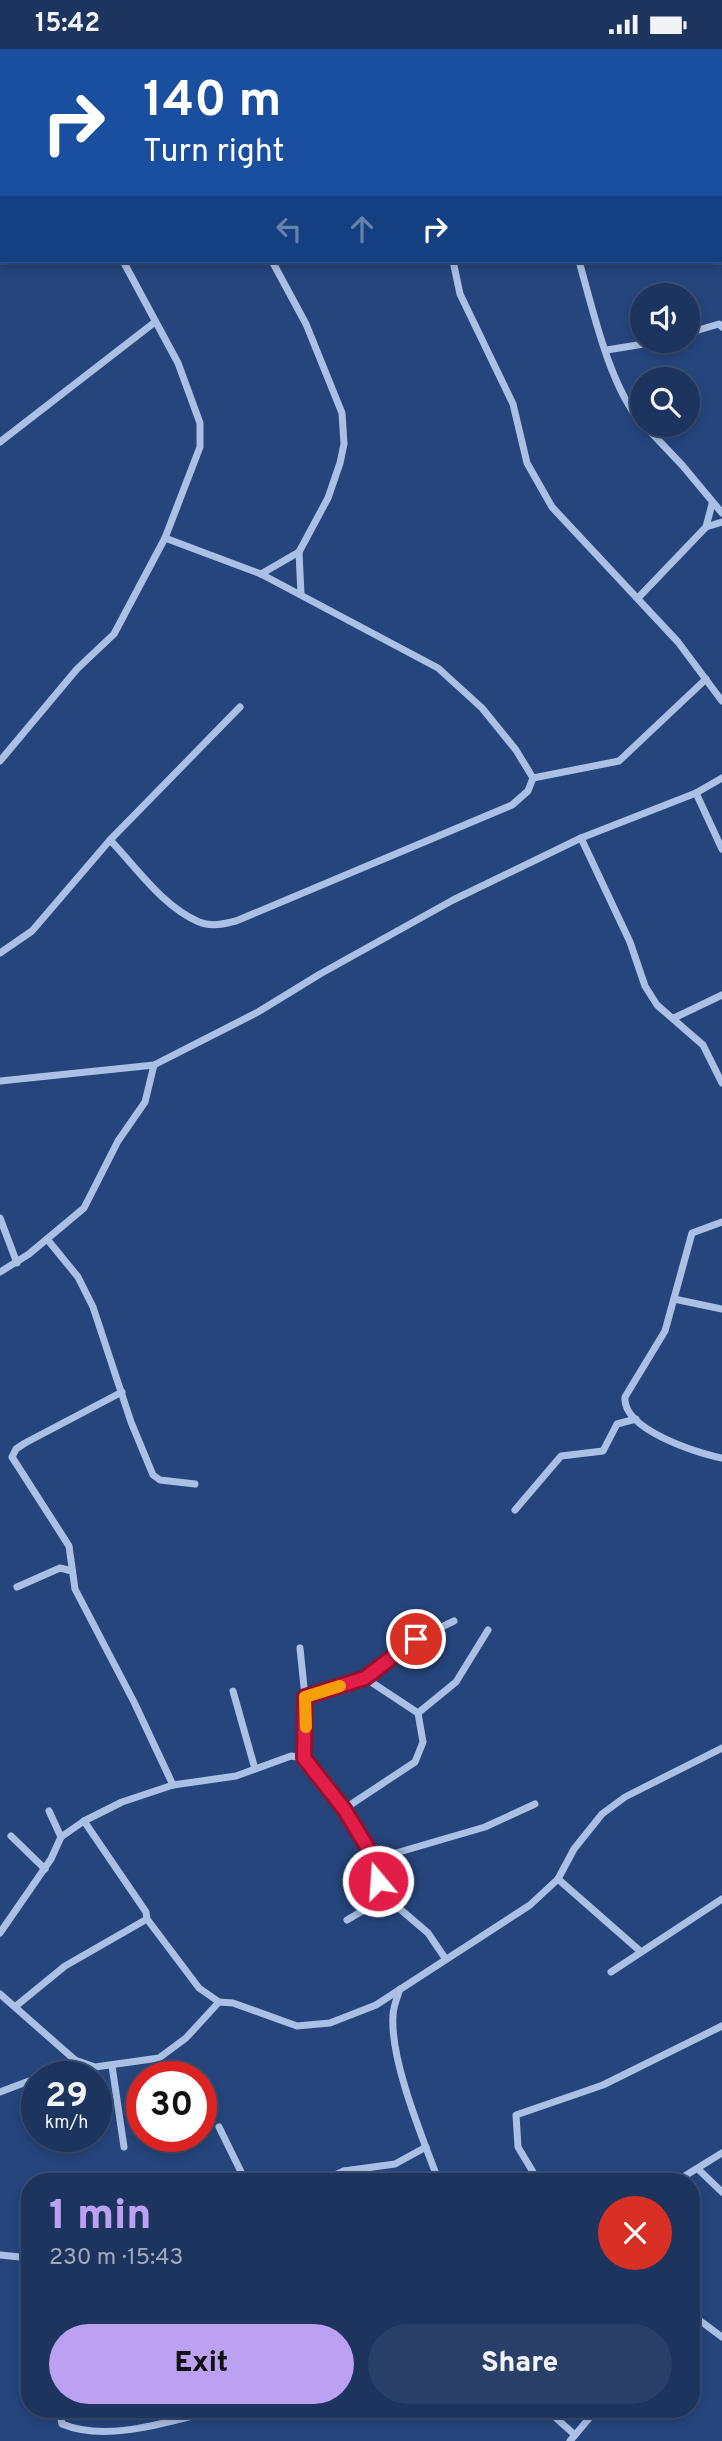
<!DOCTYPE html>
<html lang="en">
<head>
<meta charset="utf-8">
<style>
  :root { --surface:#1c345e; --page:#293f67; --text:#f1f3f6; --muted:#a0aabc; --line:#3a4f73; --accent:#bca0f2 }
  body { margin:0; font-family:Overpass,sans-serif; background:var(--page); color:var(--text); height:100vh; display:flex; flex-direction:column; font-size:26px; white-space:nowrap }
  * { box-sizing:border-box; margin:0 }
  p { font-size:23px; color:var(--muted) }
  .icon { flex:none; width:38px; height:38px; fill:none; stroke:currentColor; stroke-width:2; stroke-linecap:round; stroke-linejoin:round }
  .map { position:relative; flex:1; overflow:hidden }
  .sheet { position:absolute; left:21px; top:2124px; width:679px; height:245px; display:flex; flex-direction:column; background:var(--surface); border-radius:28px; box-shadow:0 4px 10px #0003,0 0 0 2px var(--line) }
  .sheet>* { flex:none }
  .hud { position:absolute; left:0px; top:0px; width:723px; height:214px; box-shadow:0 4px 10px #0003,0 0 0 2px var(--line); background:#1a4fa0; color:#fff; overflow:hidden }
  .controls { position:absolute; left:630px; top:234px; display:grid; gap:14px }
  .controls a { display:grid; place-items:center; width:70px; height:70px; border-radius:50%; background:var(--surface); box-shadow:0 4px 10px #0003,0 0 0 2px var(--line); font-size:35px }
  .speed { position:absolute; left:21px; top:2012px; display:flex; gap:14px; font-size:35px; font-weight:700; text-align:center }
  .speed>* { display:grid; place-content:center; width:91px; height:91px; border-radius:50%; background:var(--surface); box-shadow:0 4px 10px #0003,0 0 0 2px var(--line); line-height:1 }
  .speed small { font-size:18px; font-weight:400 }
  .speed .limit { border:10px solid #d22; background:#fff; color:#111 }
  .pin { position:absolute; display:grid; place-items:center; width:60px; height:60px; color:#fff; margin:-30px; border:4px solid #fff; border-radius:50%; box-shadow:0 2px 7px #0007 }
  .me { position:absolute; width:77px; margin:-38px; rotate:342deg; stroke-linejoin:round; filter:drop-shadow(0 0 5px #0008) }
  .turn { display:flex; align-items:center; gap:24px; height:147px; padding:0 28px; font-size:32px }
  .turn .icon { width:91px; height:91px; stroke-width:2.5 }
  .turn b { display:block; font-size:49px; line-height:60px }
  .lanes { display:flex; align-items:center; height:66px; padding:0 28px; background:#0003; justify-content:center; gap:35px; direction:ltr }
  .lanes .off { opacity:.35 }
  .round { display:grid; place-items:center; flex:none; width:74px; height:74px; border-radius:37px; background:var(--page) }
  .headline { display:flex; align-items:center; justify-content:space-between; height:119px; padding:0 28px }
  h1 { font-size:42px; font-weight:800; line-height:52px; color:var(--accent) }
  .cta { display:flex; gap:14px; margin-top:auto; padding:14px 28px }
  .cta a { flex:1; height:80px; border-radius:42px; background:var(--accent); color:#111; font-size:28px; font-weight:800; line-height:80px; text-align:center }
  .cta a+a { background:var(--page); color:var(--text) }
  .status { display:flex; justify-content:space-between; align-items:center; height:49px; padding:0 35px; background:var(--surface); direction:ltr }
  .status svg { height:19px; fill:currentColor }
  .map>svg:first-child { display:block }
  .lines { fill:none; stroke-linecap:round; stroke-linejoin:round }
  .minor { stroke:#abc0e5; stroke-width:7 }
  .route-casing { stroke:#92132f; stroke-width:18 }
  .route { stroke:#e11d48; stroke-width:12 }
  .slow { stroke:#f59e0b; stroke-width:12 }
</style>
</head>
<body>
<div class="status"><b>15:42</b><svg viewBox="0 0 49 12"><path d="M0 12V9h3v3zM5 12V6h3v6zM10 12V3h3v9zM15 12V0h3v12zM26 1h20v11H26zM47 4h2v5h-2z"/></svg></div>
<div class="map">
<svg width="722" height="2392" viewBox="0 0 722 2392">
  <rect width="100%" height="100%" fill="#26457d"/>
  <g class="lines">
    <g class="minor">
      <path d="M 600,0 L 611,2"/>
      <path d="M 5,2 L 9,0"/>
      <path d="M 294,2 L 297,0"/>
      <path d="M 463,2 L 463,0"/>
      <path d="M 594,2 L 595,0"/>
      <path d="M 721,23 L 722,23"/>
      <path d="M 0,162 L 2,161"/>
      <path d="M 272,212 L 306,275 L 342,364 L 344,395 L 340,414 L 328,449 L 299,503 L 301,545"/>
      <path d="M 453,212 L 460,245 L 513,355 L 527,414 L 552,458 L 678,593 L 722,652"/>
      <path d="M 579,212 C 593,261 609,336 642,375"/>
      <path d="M 688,284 L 719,275 L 722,278"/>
      <path d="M 607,301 L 662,292"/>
      <path d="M 644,376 L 682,416 L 722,464"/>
      <path d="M 0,393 L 155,273"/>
      <path d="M 706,478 L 722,473"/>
      <path d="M 261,525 L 299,503"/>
      <path d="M 638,549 L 706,478 L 712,455"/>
      <path d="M 0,712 L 77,620 L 114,585 L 165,489 L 200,398 L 200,374 L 178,314 L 123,212"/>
      <path d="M 533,729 L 619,712 L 706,630"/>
      <path d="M 696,744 L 722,800"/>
      <path d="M 581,789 L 630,893 L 645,937 L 657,956 L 703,996 L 722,1034"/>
      <path d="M 110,791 C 137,819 162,857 199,873 C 211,878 224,875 236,872 L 512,756 L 528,742 L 533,729 L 516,701 L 482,659 L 438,619 L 261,525 L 165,489"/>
      <path d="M 0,904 L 32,882 L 110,791 L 240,658"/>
      <path d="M 674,969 L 722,946"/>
      <path d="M 0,1032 L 154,1016 L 258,963 L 320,925 L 453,851 L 581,789 L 696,744 L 722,729"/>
      <path d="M 0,1169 L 17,1214"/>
      <path d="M 722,1173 L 692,1184 L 665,1282 L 625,1348 C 622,1380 696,1404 722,1409"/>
      <path d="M 47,1190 L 78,1228 L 93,1258 L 131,1373 L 153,1426 L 160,1431 L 195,1435"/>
      <path d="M 0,1223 L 29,1205 L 84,1159 L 118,1092 L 145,1053 L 154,1016"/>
      <path d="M 674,1250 L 722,1260"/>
      <path d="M 122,1343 L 25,1394 L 16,1400 L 12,1408 L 69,1497 L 75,1540 L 134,1653 L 173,1736"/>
      <path d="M 515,1461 L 561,1407 L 603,1402 L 617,1375 L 636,1370"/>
      <path d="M 17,1538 L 60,1519 L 72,1522"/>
      <path d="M 300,1599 L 305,1648 L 304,1709"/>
      <path d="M 365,1629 L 418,1664"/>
      <path d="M 233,1642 L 255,1720"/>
      <path d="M 305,1648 L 365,1629 L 404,1596 L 454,1572"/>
      <path d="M 344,1760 L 415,1713 L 423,1693 L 418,1664 L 456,1633 L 488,1581"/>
      <path d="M 49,1762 L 61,1788"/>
      <path d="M 84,1772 L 146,1863 L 147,1870 L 199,1939 L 219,1953"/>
      <path d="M 11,1787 L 45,1820"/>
      <path d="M 372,1811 L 485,1778 L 535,1755"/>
      <path d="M 558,1830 L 640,1902"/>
      <path d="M 347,1871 L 386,1848"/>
      <path d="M 0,1884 L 51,1810 L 61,1788 L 84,1772 L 122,1753 L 173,1736 L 236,1727 L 291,1707 L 304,1709 L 329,1738 L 369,1801 L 386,1848 L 428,1884 L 445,1909"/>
      <path d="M 611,1923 L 722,1850"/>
      <path d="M 400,1940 C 397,1949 393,1958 393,1967 C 390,2012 423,2090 439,2133"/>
      <path d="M 0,1945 L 75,2011 L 95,2018 L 159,2009 L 186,1989 L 219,1953 L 233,1954 L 297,1977 L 330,1974 L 376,1956 L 530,1856 L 558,1830 L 574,1800 L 602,1765 L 625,1748 L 722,1699"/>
      <path d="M 16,1957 L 65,1917 L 147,1870"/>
      <path d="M 112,2017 L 124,2098"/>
      <path d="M 40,2028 L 61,2021 L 75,2011"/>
      <path d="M 0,2043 L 37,2029"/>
      <path d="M 219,2078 L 246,2133"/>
      <path d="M 698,2120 L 722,2143"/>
      <path d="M 344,2122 L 345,2133"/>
      <path d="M 318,2133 L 344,2122 L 395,2115 L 426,2098"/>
      <path d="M 539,2133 L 518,2098 L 516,2066 L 603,2036 L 722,1977"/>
      <path d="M 675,2133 L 722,2104"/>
      <path d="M 0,2206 L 30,2209"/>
      <path d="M 691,2265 L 722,2288"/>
      <path d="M 59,2361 L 62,2375 C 103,2392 157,2376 200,2365"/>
      <path d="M 547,2361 L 575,2386"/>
      <path d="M 570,2392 L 596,2361"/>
    </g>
  </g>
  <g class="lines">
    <defs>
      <path id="route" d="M 378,1832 L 369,1801 L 344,1760 L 304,1709 L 305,1648 L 365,1629 L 416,1590"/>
    </defs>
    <use href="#route" class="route-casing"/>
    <use href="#route" class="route"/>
    <path class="slow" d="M 306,1678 L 305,1648 L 340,1637"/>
  </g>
</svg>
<div class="controls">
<a><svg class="icon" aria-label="sound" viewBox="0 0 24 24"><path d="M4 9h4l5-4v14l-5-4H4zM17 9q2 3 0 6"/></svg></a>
<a><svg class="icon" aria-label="search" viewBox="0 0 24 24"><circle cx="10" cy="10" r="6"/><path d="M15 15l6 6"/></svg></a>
</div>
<div class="speed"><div>29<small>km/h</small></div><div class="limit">30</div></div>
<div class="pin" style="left:416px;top:1590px;background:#d93025"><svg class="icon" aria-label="arrive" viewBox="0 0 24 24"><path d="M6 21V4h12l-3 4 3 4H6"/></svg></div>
<svg class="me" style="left:378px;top:1832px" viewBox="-20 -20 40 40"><circle r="17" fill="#e11d48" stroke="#fff" stroke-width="3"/><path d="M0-11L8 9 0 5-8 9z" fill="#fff"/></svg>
<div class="hud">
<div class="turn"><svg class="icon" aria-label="right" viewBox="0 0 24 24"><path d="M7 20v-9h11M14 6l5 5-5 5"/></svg><div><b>140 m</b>Turn right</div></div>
<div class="lanes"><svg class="icon off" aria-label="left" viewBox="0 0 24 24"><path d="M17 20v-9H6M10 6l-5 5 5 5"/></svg><svg class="icon off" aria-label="ahead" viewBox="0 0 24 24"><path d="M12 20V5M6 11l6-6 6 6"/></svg><svg class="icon" aria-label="right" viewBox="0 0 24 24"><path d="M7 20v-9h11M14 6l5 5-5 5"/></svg></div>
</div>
<section class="sheet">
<div class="headline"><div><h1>1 min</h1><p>230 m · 15:43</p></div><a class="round" style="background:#d93025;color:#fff"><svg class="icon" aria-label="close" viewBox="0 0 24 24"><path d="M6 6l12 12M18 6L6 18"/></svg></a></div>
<div class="cta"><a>Exit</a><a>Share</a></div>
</section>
</div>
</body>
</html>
